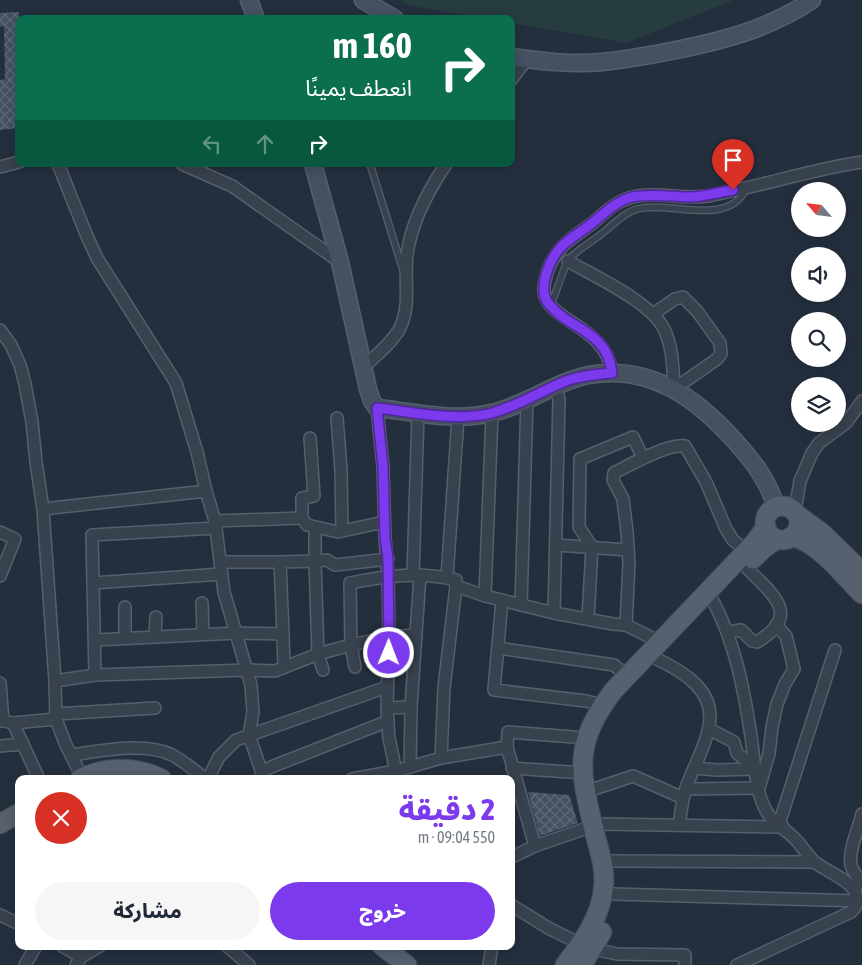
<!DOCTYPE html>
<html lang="ar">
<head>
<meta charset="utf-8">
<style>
  :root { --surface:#fff; --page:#f6f6f7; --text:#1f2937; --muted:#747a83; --accent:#7c3aed }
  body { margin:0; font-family:"Asap Condensed","Noto Sans Arabic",sans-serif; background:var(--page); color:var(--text); direction:rtl; height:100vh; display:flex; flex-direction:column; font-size:19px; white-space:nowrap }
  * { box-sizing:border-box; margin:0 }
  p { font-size:16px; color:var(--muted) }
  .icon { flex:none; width:28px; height:28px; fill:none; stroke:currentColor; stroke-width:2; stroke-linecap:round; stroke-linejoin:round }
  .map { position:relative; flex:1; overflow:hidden; direction:ltr }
  .sheet { position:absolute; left:15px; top:775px; width:500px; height:175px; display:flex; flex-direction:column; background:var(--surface); border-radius:10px; box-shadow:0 2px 12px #0003; direction:rtl }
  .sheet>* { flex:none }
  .hud { position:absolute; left:15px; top:15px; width:500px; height:152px; border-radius:10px; box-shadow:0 2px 12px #0003; direction:rtl; background:#0b6e4f; color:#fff; overflow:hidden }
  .needle { width:32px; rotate:298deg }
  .tools { position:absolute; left:791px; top:182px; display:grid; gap:10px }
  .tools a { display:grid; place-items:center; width:55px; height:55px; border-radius:50%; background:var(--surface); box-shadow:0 2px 12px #0003; font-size:25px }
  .pin { position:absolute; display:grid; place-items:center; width:42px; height:42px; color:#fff; margin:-51px -21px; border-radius:50% 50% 50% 0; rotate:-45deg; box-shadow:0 0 5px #0007 }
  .pin .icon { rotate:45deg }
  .me { position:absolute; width:55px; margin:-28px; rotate:1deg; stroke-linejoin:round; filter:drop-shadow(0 0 4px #0008) }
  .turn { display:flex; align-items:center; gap:18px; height:105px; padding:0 20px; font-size:22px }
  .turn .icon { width:65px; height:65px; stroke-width:2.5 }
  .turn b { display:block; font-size:35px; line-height:42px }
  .lanes { display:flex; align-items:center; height:48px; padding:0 20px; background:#0003; justify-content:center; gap:25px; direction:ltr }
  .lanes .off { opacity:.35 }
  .round { display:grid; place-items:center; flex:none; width:52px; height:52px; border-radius:26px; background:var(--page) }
  .summary { display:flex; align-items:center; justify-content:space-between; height:85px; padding:0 20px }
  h1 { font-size:30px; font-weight:800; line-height:38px; color:var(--accent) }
  .primary-button { display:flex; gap:10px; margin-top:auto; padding:10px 20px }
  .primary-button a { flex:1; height:58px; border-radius:30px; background:var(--accent); color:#fff; font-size:20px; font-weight:800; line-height:58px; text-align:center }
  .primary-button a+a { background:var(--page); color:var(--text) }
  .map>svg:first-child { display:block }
  .green { fill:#263c3f }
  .building { fill:url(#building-cross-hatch) }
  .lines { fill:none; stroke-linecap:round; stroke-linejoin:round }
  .lane-casing { stroke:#565f6c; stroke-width:8 }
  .street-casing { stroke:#565f6c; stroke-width:14 }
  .secondary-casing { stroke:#565f6c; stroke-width:19 }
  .primary-casing { stroke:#414a57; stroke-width:21 }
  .lane { stroke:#38414e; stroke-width:5.5 }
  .street { stroke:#38414e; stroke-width:11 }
  .secondary { stroke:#465061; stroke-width:16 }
  .primary { stroke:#56606e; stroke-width:19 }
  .route-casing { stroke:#51269a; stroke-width:12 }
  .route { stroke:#7c3aed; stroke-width:9 }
</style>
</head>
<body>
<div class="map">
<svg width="862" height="965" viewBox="0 0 862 965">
  <defs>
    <pattern id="building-cross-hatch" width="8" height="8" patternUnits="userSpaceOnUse" patternTransform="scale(1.25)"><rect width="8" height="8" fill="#455162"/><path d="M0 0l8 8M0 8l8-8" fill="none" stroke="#5d6877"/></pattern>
  </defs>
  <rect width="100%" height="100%" fill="#242f3e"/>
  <path class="green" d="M 401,0 L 734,0 L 626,43 L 511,23 L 511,19 L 488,19 L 406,5 Z"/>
  <g class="building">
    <path d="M 19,12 L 19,128 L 0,130 L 0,80 L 5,79 L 4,26 L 0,27 L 0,13 Z"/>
    <path d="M 528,792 L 569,795 L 578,823 L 540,836 Z"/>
  </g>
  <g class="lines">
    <defs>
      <g id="lane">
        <path d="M 370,164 L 403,270"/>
        <path d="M 551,305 L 566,264 L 572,256 C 581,248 591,242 600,235 C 611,227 623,213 637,209 C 670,200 729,229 747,187"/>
      </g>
      <g id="street">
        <path d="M 511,80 L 527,59"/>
        <path d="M 182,164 L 232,186 L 340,262"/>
        <path d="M 0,167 L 19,162"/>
        <path d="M 568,261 C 594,276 651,302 664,329 C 673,347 673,370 674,389 L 717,359 L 721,354 L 720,343 L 697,311 L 683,297 L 675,299 L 653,314"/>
        <path d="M 0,330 L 11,345 L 20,365 L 25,384 L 32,422 L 36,462 L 43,509 L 55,681 L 56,719 L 65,743 L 82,777"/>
        <path d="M 363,368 C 375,356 392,343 400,328 C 411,305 404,280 407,255 C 411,222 428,191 446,164"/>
        <path d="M 612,373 C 606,325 548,322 544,292 C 543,285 546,277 548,270 C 558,244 573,238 594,222 C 603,214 613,204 624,200 C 650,189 680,200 707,196 C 759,187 809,170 862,162"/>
        <path d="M 377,408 L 383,467 L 385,537 L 388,576 L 389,637 L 387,708 L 389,738 L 397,777"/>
        <path d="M 337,418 L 341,470 L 342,531"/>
        <path d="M 206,491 L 215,521 L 224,592 L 251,685 L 253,712 L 249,735 L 264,779"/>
        <path d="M 43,509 L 206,491 L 197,452 L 176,383 L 97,258 L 86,234 L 58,164"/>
        <path d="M 795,511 L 800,481 L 812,453 L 819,443 L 846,423 L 862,401"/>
        <path d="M 302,518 L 302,498 L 314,496 L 310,438"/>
        <path d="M 215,521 L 302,518 L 307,525 L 338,532 L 384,522"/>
        <path d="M 315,527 L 315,561 L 327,560 L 335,565 L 388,559"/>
        <path d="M 0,532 L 15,539 L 0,576"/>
        <path d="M 556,545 L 628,550"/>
        <path d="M 220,562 L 280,562"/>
        <path d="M 413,575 L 418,413"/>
        <path d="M 447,577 L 458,417"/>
        <path d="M 93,583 L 222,574"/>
        <path d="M 485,596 L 492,413"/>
        <path d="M 502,600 L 494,690 L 586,701 L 603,705"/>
        <path d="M 713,601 C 735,642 744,690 751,736 C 755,761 754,792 768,814 C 775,824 788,831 796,840 C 803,847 808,857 816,863 C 826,871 850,880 855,892 C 859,901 857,906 851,912 L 737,965"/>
        <path d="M 202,603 L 203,634"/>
        <path d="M 521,605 L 527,400"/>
        <path d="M 554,613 L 559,399 L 555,387"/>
        <path d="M 588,619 L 592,547 L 579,527 L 580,459 L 633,437 L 643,458"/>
        <path d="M 626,625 L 629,562 L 627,532 L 623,499 L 613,480 L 614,473 C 629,465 669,443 685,446 L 706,482 L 726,529 L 733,540 L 746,551"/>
        <path d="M 728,632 L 741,630 L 752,641 L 757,642 C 804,614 770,593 746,567"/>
        <path d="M 283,634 L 284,666"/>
        <path d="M 155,637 L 156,617"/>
        <path d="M 125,638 L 125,607"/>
        <path d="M 96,640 L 237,633 L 283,634 L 280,562 L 315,561 L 318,654 L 323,670"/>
        <path d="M 498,648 L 614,665 L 626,676"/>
        <path d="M 657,659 C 684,672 716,691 709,726 C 706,746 693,768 686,788 C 682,800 681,813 679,825"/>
        <path d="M 355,667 L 351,645 L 350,583 C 385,576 421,571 456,580 L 456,586 L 485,596 L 554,613 L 613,624 L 626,625 L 660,642"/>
        <path d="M 95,675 L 92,535 L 216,528"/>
        <path d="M 55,681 L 95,675 L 248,670 L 275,671 L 318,654 L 351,645 L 389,637 L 415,635"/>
        <path d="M 0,683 L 3,721"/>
        <path d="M 387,708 L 411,707"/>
        <path d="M 56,714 L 155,708"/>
        <path d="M 0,720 L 13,723 L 56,719"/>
        <path d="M 13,723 L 39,779"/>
        <path d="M 709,729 L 734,742 L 737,753 L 756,769"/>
        <path d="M 0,746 L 23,744"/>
        <path d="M 507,747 L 508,732 L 587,738"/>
        <path d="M 71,755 C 101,751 142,742 170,754 C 183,760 194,770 205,779"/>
        <path d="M 441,758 L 444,688 L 456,586"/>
        <path d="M 410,767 L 411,707 L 420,575"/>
        <path d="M 512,768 L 583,773"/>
        <path d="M 694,768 L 717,770 L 756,769"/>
        <path d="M 261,771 L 388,721"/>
        <path d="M 208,779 L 219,757 L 236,740 L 387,687"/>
        <path d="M 352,779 L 396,771 L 441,758 L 507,747 L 535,846 L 593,826 L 603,824 L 783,827"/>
        <path d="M 594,789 L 633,776 L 683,798"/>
        <path d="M 686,789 L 759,788 L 769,754 L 772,727 L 777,704 L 785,684 L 794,669 L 786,636 L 776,625"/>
        <path d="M 779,824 L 835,650"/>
        <path d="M 511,854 L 512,857 L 535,846"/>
        <path d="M 612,861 L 814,862"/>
        <path d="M 855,890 L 859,879 C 856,875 852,869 851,865 C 848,850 859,828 862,814"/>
        <path d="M 613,894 L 862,901"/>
        <path d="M 511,905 L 550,929 L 581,944"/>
        <path d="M 0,915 L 19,924"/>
        <path d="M 62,946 L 81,957"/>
        <path d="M 227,946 L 249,965"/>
        <path d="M 593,949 L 617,954 L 685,955 L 685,965"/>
        <path d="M 25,965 L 36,946"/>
        <path d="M 76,965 L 81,957 L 100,946"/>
        <path d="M 489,965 L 492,946"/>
      </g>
      <g id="secondary">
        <path d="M 249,0 L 256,19"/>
        <path d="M 363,0 L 395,19"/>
        <path d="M 511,57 C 541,61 572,65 602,62 C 624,60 645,56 666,52 C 718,42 768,30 812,0"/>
        <path d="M 313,164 L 340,262 L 368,389 L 372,401 L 377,408 C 414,412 454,422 491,413 C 525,406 554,382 589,375 C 650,364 696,398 734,440 C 753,461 768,480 776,507"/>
      </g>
      <g id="primary">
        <circle cx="782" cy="523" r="17"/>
        <path d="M 796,514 L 822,533 L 862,572"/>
        <path d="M 792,536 C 821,545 841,573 862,594"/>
        <path d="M 753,559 L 763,549 L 777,539"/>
        <path d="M 80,779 C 105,766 137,766 162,779"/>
        <path d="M 0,824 L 19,813"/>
        <path d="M 382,946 L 407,965"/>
        <path d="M 565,965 C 582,943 600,918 603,891 C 606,872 601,856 596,838 C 581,775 570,746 614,690 L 755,542 L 766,527"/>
        <path d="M 582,965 L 602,932"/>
      </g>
    </defs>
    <use href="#lane" class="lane-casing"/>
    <use href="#street" class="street-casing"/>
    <use href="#secondary" class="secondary-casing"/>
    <use href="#primary" class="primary-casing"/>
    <use href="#lane" class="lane"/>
    <use href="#street" class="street"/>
    <use href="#secondary" class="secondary"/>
    <use href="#primary" class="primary"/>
  </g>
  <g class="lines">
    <defs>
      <path id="route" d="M 389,653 L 388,559 L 385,537 L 383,467 L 377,408 C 413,412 457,422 492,413 C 518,406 541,391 566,381 C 580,376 597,374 612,373 C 607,329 570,331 548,303 C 537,288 550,259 561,247 C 570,238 581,232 591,224 C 604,214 616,201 632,197 C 651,193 673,197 692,197 C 706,196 720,192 733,190"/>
    </defs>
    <use href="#route" class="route-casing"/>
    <use href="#route" class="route"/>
  </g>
</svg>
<div class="tools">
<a><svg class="needle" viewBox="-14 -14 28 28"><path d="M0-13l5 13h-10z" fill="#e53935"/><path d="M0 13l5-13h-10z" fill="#747a83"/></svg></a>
<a><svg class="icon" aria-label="sound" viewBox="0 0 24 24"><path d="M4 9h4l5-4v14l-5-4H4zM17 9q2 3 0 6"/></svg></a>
<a><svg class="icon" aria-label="search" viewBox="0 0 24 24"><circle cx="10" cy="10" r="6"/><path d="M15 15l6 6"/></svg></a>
<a><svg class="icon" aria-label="layers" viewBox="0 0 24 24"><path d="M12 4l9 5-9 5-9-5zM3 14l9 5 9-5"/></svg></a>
</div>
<div class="pin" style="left:733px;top:190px;background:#d93025"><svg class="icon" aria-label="arrive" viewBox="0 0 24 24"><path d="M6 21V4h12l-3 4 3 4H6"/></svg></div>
<svg class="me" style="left:389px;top:653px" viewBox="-20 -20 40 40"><circle r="17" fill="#7c3aed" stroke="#fff" stroke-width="3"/><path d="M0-11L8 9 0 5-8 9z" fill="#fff"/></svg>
<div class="hud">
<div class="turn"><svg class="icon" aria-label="right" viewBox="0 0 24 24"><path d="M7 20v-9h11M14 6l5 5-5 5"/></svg><div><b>160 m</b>انعطف يمينًا</div></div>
<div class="lanes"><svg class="icon off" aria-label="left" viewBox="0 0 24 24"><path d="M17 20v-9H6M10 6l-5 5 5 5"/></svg><svg class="icon off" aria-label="ahead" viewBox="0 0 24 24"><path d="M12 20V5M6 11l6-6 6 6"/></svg><svg class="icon" aria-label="right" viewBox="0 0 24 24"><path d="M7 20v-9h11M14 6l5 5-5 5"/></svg></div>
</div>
<section class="sheet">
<div class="summary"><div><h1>2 دقيقة</h1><p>550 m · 09:04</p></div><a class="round" style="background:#d93025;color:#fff"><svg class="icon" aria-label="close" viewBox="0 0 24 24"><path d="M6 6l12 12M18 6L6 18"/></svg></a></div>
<div class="primary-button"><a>خروج</a><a>مشاركة</a></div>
</section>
</div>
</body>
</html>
